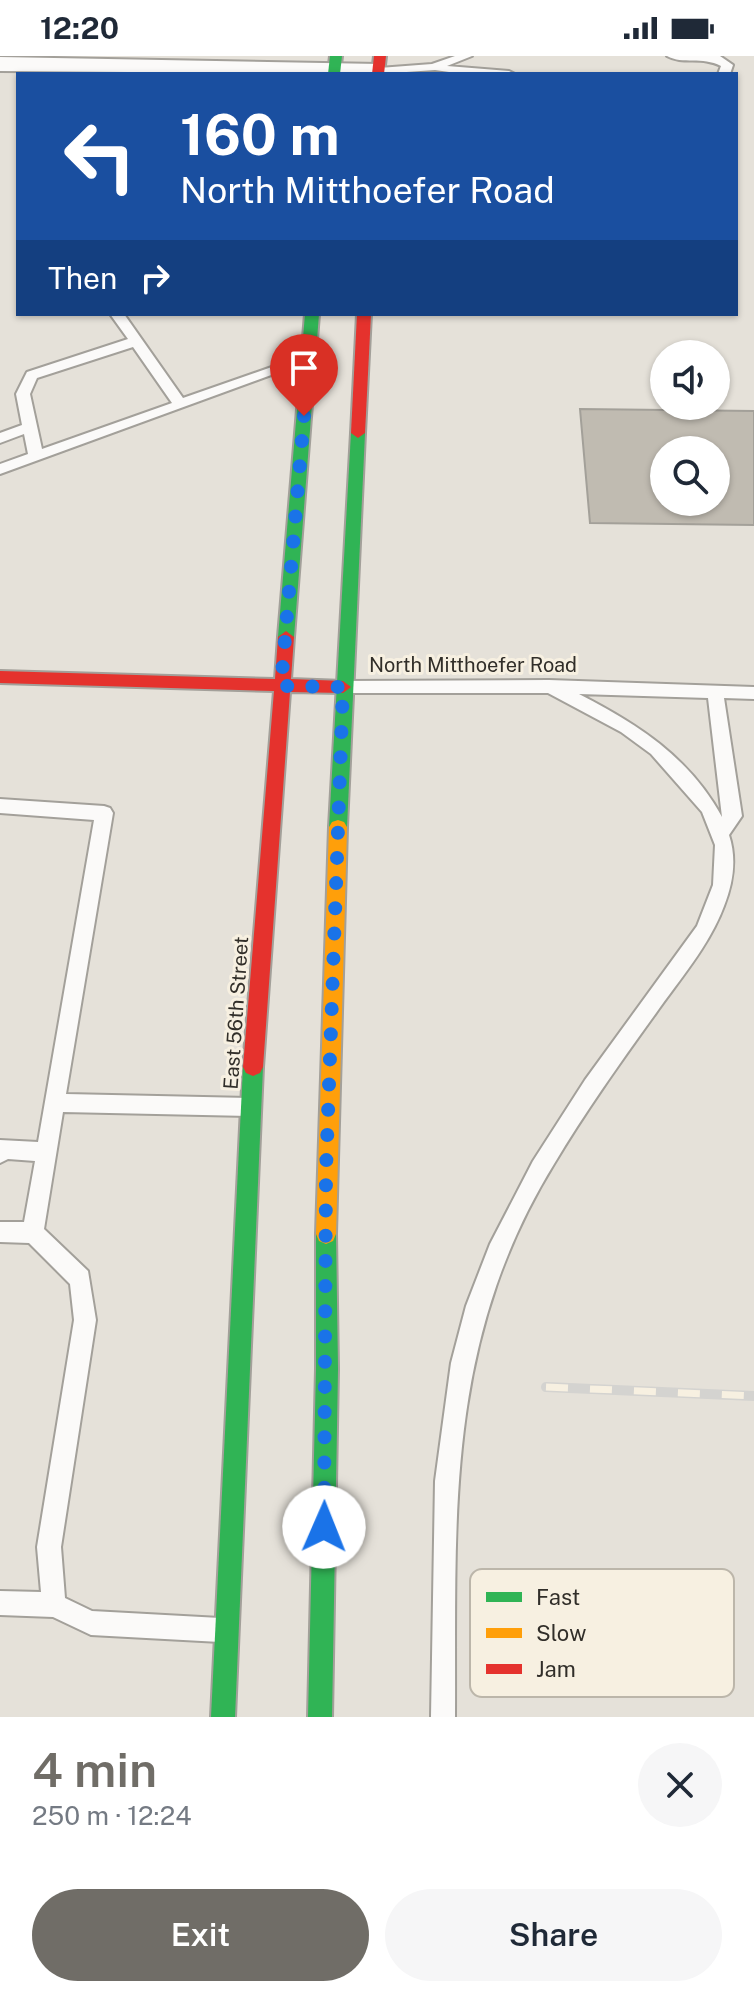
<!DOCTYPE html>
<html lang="en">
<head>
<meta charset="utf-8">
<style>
  :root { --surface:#fff; --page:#f6f6f7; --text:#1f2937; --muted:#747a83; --accent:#706d67 }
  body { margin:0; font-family:"Public Sans",sans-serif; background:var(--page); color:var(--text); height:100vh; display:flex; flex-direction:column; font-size:30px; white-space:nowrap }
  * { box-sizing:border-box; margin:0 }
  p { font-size:26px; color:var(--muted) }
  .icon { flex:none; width:44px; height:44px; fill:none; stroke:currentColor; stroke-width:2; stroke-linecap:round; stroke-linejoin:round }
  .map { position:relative; height:1661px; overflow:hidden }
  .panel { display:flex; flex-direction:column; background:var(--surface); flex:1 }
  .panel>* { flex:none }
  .banner { position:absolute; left:16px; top:16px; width:722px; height:244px; border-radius:0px; box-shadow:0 2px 6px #0004; background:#1a4fa0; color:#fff; overflow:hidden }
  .controls { position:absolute; left:650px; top:284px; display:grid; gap:16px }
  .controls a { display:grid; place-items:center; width:80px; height:80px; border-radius:50%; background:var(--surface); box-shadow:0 2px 6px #0004; font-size:40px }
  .pin { position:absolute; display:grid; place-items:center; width:68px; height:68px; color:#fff; margin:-82px -34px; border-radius:50% 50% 50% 0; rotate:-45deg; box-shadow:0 0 8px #0007 }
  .pin .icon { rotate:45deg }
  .me { position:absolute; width:88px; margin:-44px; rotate:1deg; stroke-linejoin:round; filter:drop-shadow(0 0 6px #0008) }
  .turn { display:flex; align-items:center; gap:28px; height:168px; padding:0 32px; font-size:36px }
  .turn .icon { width:104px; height:104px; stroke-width:2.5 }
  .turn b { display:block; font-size:56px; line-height:68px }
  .then { display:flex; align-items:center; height:76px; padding:0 32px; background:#0003; gap:16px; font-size:30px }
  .round { display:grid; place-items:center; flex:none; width:84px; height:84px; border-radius:42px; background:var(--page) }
  .summary { display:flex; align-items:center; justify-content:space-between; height:136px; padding:0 32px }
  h1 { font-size:48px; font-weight:600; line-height:60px; color:var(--accent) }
  .button { display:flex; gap:16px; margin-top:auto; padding:16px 32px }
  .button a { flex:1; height:92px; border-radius:48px; background:var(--accent); color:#fff; font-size:32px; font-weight:600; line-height:92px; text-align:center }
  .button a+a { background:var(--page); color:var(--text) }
  .status { display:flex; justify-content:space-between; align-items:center; height:56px; padding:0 40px; background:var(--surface); direction:ltr }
  .status svg { height:22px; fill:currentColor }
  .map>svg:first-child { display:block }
  .building { fill:#c0bbb1; stroke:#a3a099; stroke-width:2; fill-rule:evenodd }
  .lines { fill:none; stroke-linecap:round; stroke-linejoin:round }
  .lane-casing { stroke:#a3a09a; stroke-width:4 }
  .street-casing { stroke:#a3a09a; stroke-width:4 }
  .fast-casing { stroke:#a3a09a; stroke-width:4 }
  .slow-casing { stroke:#a3a09a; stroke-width:4 }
  .jam-casing { stroke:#a3a09a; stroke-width:4 }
  .lane { fill:#fbfaf9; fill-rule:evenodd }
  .street { fill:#fbfaf9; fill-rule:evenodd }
  .fast { fill:#30b455; fill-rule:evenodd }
  .slow { fill:#ff9f0a; fill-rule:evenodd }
  .jam { fill:#e5322d; fill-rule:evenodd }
  .rail-casing { stroke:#d4d3d0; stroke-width:10 }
  .rail { stroke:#f7f0e1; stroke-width:7; stroke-dasharray:22; stroke-linecap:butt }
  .route { stroke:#1a73e8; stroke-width:14; stroke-dasharray:0 25.2 }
  .labels { text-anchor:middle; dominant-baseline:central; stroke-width:6; stroke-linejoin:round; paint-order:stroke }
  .street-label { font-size:20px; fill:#312e29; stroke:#f7f0e1 }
  .key { fill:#f7f0e1; stroke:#bcb6aa; stroke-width:2 }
  .key-label { font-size:22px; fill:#312e29 }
</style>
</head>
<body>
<div class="status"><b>12:20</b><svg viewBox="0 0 49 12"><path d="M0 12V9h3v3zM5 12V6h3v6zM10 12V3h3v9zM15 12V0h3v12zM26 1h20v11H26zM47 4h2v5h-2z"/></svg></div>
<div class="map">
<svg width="754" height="1661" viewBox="0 0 754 1661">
  <rect width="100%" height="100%" fill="#e5e1d9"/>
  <path class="building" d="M 580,353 L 754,355 L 754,469 L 590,467 ZM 664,394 L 716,394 L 716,446 L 664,446 Z"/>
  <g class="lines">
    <defs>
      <g id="lane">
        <path d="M 455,0 L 472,0 L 447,10 L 509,15 L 515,18 L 463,18 L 435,14 L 378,18 L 373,15 L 379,12 L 432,8 Z"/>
        <path d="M 667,0 L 720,0 L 733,9 L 730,18 L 718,18 L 721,10 C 702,0 683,9 667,0 Z"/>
        <path d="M 110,258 L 124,258 L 183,342 L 303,300 L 313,300 L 315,303 L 0,418 L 0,408 L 28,398 L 24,378 L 0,387 L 0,377 L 22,369 L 16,338 L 27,316 L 128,283 ZM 133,291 L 172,347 L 42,393 L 30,338 L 37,322 Z"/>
        <path d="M 549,624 L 754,631 L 754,643 L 724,642 L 742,760 L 729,779 C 737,803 733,827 724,850 C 709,890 680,923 656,957 C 620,1007 585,1056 554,1108 C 444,1287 456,1460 455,1661 L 431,1661 L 435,1425 L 451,1307 L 466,1250 L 490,1188 L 533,1105 L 585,1024 L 697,870 L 713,829 L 715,789 L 702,756 L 651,698 L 621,676 L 548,637 L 343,637 L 335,631 L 343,625 ZM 579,638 L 708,642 L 722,761 C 690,702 638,668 579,638 Z"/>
        <path d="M 0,743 L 104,750 L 110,752 L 113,757 L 66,1038 L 249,1042 L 256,1044 L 259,1051 L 256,1058 L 249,1060 L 63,1056 L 44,1173 L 88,1215 L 96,1264 L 61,1491 L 65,1542 L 92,1555 L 220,1562 L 229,1565 L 232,1574 L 229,1583 L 220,1586 L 91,1579 L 53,1561 L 0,1559 L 0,1535 L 41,1536 L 37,1491 L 74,1264 L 70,1228 L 29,1187 L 0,1186 L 0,1166 L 24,1166 L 35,1105 L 8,1103 L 0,1107 L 0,1084 L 38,1086 L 94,764 L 0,757 Z"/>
      </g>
      <path id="street" d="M 0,1 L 379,8 L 390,15 L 388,18 L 0,15 Z"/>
      <g id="fast">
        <path d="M 330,0 L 342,0 L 340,18 L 328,18 Z"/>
        <path d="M 305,258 L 319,258 L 294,581 L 286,587 L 278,581 Z"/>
        <path d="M 358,372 L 365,377 L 347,771 L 344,776 L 332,776 L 329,771 L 351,377 Z"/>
        <path d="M 253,1002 L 260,1005 L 263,1011 L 235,1661 L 211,1661 L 243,1011 L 246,1005 Z"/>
        <path d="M 326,1168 L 333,1171 L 336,1178 L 338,1313 L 332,1661 L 308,1661 L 316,1313 L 316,1178 L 319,1171 Z"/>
      </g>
      <path id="slow" d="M 338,764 L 344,766 L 347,771 L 336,1178 L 333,1185 L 326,1188 L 319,1185 L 316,1178 L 329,771 L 332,766 Z"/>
      <g id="jam">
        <path d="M 374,0 L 386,0 L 384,18 L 372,18 Z"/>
        <path d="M 357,258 L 371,258 L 365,377 L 358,382 L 351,377 Z"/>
        <path d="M 286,575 L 294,581 L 291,623 L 343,625 L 351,631 L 343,637 L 290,636 L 263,1011 L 260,1017 L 253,1020 L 246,1017 L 243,1011 L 274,635 L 0,627 L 0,615 L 275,623 L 278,581 Z"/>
      </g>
    </defs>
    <use href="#lane" class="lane-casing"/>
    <use href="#street" class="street-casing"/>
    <use href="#fast" class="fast-casing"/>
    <use href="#slow" class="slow-casing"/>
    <use href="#jam" class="jam-casing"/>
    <use href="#lane" class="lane"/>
    <use href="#street" class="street"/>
    <use href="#fast" class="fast"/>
    <use href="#slow" class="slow"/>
    <use href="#jam" class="jam"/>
    <defs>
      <path id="rail" d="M 546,1331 L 754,1340"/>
    </defs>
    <use href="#rail" class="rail-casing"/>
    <use href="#rail" class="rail"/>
  </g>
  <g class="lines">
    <path class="route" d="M 304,360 L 281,630 L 343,631 L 326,1115 L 324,1471"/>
  </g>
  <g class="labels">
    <g class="street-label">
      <text x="473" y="609">North Mitthoefer Road</text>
      <text transform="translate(236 957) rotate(-86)">East 56th Street</text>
    </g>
  </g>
  <rect x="470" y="1513" width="264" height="128" rx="12" class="key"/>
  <rect x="486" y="1536" width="36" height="10" fill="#30b455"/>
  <rect x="486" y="1572" width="36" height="10" fill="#ff9f0a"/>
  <rect x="486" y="1608" width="36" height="10" fill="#e5322d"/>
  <g class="key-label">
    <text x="536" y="1549">Fast</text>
    <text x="536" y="1585">Slow</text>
    <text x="536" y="1621">Jam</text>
  </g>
</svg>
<div class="controls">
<a><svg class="icon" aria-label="sound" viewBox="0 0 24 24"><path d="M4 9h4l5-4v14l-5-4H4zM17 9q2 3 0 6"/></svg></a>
<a><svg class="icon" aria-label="search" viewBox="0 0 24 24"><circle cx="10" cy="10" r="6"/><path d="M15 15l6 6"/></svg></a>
</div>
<div class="pin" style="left:304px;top:360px;background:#d93025"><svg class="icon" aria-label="arrive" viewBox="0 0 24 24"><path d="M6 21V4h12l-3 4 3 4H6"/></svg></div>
<svg class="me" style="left:324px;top:1471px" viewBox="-20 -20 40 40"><circle r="19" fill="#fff"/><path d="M0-13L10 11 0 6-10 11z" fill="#1a73e8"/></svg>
<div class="banner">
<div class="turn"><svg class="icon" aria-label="left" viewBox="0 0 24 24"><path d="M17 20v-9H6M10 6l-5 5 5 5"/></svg><div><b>160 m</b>North Mitthoefer Road</div></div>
<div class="then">Then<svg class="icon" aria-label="right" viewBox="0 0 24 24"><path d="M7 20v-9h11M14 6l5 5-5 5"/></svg></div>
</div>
</div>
<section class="panel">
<div class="summary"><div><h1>4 min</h1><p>250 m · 12:24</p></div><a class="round"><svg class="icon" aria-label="close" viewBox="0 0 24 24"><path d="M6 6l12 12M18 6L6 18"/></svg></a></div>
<div class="button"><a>Exit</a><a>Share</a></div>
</section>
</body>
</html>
